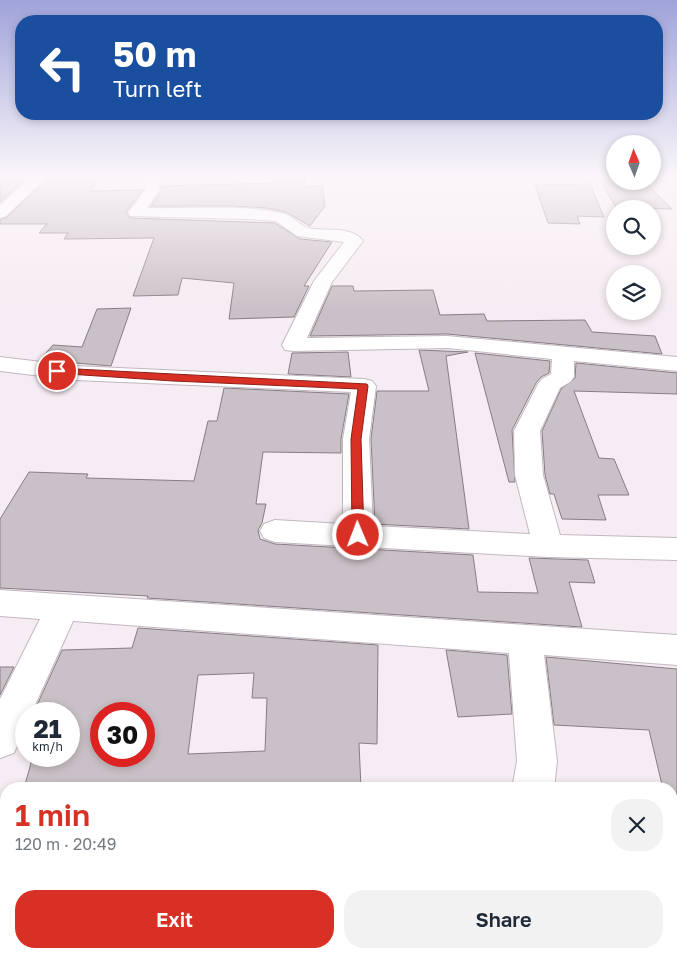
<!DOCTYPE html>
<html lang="en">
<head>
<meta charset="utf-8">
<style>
  :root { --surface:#fff; --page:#f2f2f3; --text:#1f2937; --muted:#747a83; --accent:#d93025 }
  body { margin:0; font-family:"Golos Text",sans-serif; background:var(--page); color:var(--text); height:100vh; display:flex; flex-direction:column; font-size:19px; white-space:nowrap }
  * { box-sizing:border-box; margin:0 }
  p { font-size:16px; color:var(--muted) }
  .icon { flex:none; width:28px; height:28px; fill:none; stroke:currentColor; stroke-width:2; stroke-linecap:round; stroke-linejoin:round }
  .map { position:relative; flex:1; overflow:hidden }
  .panel { position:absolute; left:0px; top:782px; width:678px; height:176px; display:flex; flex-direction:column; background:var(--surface); border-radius:20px 20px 0 0; box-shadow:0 2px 8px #0003 }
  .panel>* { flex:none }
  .top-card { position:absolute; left:15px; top:15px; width:648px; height:105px; border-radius:20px; box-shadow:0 2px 8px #0003; background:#1a4fa0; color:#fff; overflow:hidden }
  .needle { width:32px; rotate:358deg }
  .buttons { position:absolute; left:606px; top:135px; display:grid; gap:10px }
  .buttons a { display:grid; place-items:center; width:55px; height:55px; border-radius:50%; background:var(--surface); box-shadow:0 2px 8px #0003; font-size:25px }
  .speed { position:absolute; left:15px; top:702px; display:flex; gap:10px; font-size:25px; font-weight:700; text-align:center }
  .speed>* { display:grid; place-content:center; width:65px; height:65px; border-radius:50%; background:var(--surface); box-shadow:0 2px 8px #0003; line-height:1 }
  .speed small { font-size:12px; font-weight:400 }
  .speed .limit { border:8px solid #d22; background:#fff; color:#111 }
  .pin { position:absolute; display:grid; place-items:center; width:42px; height:42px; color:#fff; margin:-21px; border:2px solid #fff; border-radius:50%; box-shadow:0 1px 5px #0007 }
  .me { position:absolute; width:55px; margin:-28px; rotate:359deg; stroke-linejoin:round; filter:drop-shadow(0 0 4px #0008) }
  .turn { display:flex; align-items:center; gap:18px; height:105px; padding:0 15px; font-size:22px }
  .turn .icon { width:65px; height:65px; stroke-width:2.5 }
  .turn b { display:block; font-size:35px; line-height:42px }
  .round { display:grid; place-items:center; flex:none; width:52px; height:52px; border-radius:20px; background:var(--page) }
  .headline { display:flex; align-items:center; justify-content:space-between; height:85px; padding:0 15px }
  h1 { font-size:30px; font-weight:600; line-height:38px; color:var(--accent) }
  .primary-button { display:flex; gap:10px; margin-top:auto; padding:10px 15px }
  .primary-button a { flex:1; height:58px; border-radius:20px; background:var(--accent); color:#fff; font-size:20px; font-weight:600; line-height:58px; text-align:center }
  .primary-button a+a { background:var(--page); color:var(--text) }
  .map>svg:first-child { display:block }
  .building { fill:#cac0c7; stroke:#877d84; fill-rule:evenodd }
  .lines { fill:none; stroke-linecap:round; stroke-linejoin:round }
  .street-casing { stroke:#c2b8bf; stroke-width:2 }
  .street { fill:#fff; fill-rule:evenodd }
  .route { fill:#d93025; stroke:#8d1f18 }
</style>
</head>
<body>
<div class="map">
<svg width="677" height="958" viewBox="0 0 677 958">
  <rect width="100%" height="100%" fill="#f6ecf3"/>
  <g class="building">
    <path d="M 597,176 L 615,176 L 615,181 L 644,181 L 672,209 L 616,207 Z"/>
    <path d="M 304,177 L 305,187 L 322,186 L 325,206 L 310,226 L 286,212 L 266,208 L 232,206 L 151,206 L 162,190 L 161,186 L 276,183 L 276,178 Z"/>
    <path d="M 25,179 L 0,202 L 0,180 Z"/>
    <path d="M 47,179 L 96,179 L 93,183 L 96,183 L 91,191 L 143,190 L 126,212 L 130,218 L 275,223 L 300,239 L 332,242 L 304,286 L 309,286 L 294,317 L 229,319 L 234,283 L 182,278 L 178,295 L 133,296 L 154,238 L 64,239 L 68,233 L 39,233 L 47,224 L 0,224 L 0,220 L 7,217 Z"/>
    <path d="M 590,184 L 604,217 L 577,216 L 580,224 L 548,223 L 535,185 Z"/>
    <path d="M 332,286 L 353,286 L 354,291 L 433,290 L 440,315 L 484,314 L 487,321 L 585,320 L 592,332 L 655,336 L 662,354 L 447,334 L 310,336 Z"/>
    <path d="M 131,308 L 111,366 L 40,360 L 53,345 L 82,347 L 97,309 Z"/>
    <path d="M 419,350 L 468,352 L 446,356 L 469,529 L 375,524 L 371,439 L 377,391 L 429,391 Z"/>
    <path d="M 348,352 L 351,377 L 288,374 L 292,353 Z"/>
    <path d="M 475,353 L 550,361 L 549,373 L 541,377 L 536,383 L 512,430 L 515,482 L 509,482 Z"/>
    <path d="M 576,363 L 677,373 L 677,394 L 574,391 L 599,458 L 614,459 L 629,495 L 598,495 L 606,520 L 562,519 L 554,494 L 550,494 L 545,475 L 542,431 L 561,389 L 575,378 Z"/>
    <path d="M 224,388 L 349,394 L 341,439 L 341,453 L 263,452 L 256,504 L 266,504 L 262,523 L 258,530 L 260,539 L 275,544 L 473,555 L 478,592 L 538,593 L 529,558 L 588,560 L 595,583 L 569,582 L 582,627 L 147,598 L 148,596 L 0,588 L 0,519 L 29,472 L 88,474 L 86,478 L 194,481 L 208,421 L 217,421 Z"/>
    <path d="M 138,628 L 378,645 L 377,744 L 359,743 L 361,788 L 152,789 L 153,783 L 24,788 L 33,756 L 69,756 L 69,714 L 33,714 L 62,650 L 132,648 ZM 254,673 L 252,698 L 267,698 L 265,751 L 188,754 L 198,675 ZM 101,714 L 144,714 L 144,756 L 101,756 Z"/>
    <path d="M 446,650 L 507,655 L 512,714 L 458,717 Z"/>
    <path d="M 546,657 L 677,669 L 677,802 L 671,802 L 671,789 L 663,789 L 649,730 L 554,725 Z"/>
    <path d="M 0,667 L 14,667 L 0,695 Z"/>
  </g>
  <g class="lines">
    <defs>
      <g id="street">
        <path d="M 32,176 L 48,176 L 6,216 L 0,218 L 0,205 Z"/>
        <path d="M 143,176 L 157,176 L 160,189 L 147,208 C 189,209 241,204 282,213 C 292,215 299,225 308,228 C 325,232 351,225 363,241 L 332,282 L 307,338 L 447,336 L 677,357 L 677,371 L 574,361 L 574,377 L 570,382 L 560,388 L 540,431 L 543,475 L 560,535 L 677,538 L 677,560 L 548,557 L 275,542 L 264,538 L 260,531 L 264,524 L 275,520 L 343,524 L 343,439 L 351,392 L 75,380 L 0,371 L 0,357 L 75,366 L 364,379 L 372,381 L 376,386 L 369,439 L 373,526 L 530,534 L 515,475 L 514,431 L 538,384 L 542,379 L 551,374 L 552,359 L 447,348 L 293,351 L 285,350 L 282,345 L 314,281 L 344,242 L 297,236 L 276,221 L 247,219 L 130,216 L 128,213 L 146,189 Z"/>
        <path d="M 0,590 L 677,635 L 677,665 L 544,655 L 557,761 L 554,789 L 512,789 L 517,761 L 509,653 L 73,621 L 31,714 L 26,714 L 26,725 L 14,753 L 0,758 L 0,699 L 40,619 L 0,616 Z"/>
        <path d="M 486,952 L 534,952 L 533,958 L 485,958 Z"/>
      </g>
    </defs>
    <use href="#street" class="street-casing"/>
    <use href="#street" class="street"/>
  </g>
  <linearGradient id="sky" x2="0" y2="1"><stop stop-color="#9fa3d9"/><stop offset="0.57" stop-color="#fbf6fa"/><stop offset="1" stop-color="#fbf6fa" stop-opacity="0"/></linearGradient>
  <rect width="677" height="310" fill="url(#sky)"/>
  <path class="route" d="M 57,368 L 367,384 L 368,386 L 361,439 L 364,535 L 358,540 L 352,535 L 351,439 L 358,389 L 173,381 L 53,373 L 52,371 Z"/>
</svg>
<div class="buttons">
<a><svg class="needle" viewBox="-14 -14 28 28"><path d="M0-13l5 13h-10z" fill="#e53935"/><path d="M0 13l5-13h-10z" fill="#747a83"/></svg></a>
<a><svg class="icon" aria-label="search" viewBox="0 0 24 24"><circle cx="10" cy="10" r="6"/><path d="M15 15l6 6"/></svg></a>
<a><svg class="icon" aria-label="layers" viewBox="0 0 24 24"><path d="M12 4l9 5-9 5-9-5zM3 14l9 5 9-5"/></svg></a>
</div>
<div class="speed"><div>21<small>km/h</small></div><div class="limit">30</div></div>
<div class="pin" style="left:57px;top:371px;background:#d93025"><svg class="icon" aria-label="arrive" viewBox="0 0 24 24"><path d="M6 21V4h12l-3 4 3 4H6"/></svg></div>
<svg class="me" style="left:358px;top:535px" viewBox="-20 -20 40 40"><circle r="17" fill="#d93025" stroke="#fff" stroke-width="3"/><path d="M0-11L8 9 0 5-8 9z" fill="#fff"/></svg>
<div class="top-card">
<div class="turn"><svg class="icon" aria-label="left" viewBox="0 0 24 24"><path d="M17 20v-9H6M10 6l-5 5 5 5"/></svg><div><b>50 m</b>Turn left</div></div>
</div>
<section class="panel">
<div class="headline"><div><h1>1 min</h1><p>120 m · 20:49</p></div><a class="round"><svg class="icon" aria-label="close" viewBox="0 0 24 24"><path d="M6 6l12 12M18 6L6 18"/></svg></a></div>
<div class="primary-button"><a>Exit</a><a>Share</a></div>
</section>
</div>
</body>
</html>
